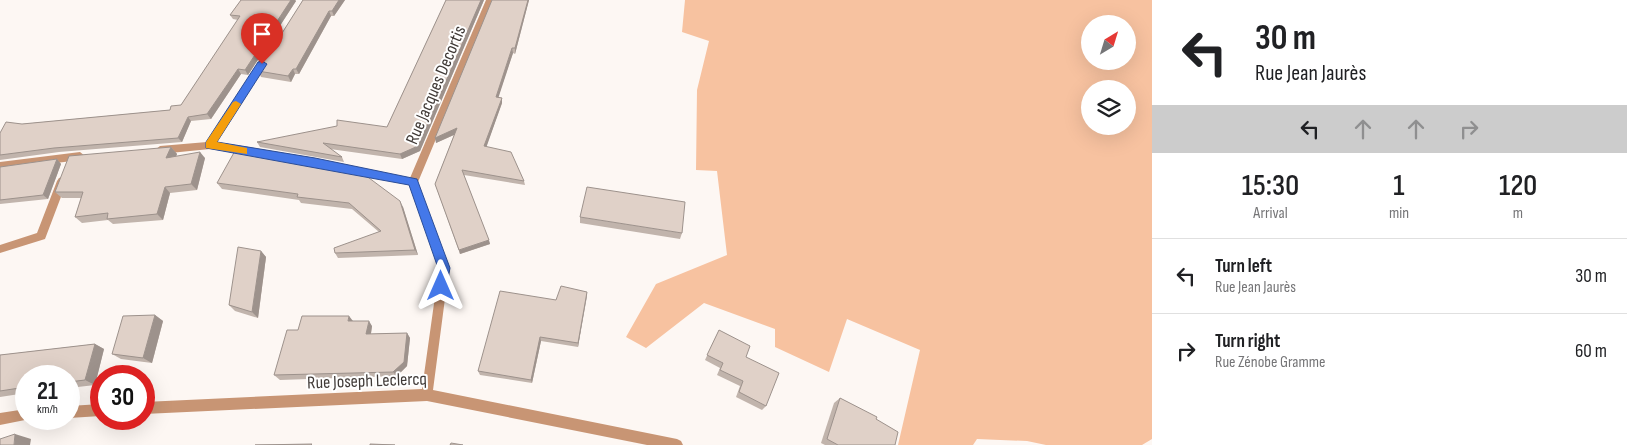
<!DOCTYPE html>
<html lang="en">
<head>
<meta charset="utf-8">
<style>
  :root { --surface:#fff; --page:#f6f6f6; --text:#202124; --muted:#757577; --line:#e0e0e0 }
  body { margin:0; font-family:"Sofia Sans Condensed",sans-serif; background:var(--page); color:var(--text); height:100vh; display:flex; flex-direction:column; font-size:19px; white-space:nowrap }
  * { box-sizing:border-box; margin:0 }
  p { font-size:16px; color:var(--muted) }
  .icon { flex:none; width:28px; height:28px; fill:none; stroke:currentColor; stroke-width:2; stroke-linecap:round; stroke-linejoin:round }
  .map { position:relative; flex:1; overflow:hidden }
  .side { display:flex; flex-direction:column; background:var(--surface); width:475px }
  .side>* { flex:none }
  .top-card { background:#fff; color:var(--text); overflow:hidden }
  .needle { width:32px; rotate:38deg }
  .controls { position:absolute; left:1081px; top:15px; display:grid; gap:10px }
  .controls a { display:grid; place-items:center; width:55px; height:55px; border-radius:50%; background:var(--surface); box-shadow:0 5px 20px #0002; font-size:25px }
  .speed { position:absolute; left:15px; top:365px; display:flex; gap:10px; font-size:25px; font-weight:700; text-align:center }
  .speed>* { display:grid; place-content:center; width:65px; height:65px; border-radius:50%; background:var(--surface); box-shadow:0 5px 20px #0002; line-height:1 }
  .speed small { font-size:12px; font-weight:400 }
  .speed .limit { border:8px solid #d22; background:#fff; color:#111 }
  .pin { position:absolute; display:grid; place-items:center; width:42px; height:42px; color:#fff; margin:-51px -21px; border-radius:50% 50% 50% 0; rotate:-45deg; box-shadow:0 0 5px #0007 }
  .pin .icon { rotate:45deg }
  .me { position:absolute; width:55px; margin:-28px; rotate:0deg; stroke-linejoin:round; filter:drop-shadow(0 0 4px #0008) }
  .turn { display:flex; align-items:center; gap:18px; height:105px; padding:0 20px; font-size:22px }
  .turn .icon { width:65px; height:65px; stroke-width:2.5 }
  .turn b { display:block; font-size:35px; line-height:42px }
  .lanes { display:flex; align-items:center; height:48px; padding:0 20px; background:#0003; justify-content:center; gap:25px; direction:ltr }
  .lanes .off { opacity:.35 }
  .eta { display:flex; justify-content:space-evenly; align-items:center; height:85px; text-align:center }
  .eta b { font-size:30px; font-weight:600; line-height:35px }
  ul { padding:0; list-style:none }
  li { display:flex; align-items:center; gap:15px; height:75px; padding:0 20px; border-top:1px solid var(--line) }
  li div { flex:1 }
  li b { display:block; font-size:19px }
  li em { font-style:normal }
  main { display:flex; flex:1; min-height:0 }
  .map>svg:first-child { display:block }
  .green { fill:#f7c2a0; fill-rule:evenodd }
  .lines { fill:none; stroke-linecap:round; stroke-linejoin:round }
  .lane { fill:#c89574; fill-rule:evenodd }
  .street { fill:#c89574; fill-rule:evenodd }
  .wall { fill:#c1b4ac }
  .shaded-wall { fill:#9d928c }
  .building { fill:#e0d1c8; stroke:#9d928c }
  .route { fill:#4478e9; stroke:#2c4e97 }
  .slow { fill:#f59e0b }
  .labels { text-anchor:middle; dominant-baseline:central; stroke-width:4; stroke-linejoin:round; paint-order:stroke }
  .street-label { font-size:18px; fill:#403a37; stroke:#fff }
</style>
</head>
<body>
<main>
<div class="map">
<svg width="1152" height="445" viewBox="0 0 1152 445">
  <rect width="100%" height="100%" fill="#fdf7f3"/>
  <path class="green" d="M 685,0 L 1152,0 L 1152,439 L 1142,445 L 1046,445 L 1027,441 L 977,439 L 973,445 L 898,445 L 920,350 L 847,319 L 829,372 L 775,347 L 775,329 L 704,303 L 646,348 L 626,337 L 656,284 L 727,255 L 717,171 L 696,170 L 697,90 L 709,41 L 682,32 ZM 1090,24 L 1128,24 L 1128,61 L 1090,61 ZM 1090,89 L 1128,89 L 1128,126 L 1090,126 Z"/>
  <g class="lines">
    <path class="lane" d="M 62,177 L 65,178 L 67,181 L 45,239 L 0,253 L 0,245 L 37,233 L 57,181 L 59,178 Z"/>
    <g class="street">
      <path d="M 486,0 L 494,0 L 418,182 L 449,268 L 433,390 L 677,439 L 681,441 L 683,445 L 647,445 L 427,401 L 144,414 L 144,402 L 422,389 L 439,268 L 409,185 L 315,166 L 210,149 L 160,154 L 155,150 L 160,146 L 207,142 L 275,37 L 278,36 L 282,39 L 217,142 L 315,158 L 410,178 Z"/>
      <path d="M 80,152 L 85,156 L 80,160 L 0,170 L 0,162 Z"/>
      <path d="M 101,404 L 101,416 L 69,418 L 69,406 Z"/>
      <path d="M 26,409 L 26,419 L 30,419 L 0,425 L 0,413 Z"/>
    </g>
  </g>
  <g class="wall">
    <path d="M 241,0 L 295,0 L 296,1 L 248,75 L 241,74 L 211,119 L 191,121 L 182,142 L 59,152 L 0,160 L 0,133 L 22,124 L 170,110 L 181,105 L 238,20 L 233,19 L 230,15 Z"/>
    <path d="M 303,0 L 345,0 L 334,16 L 331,16 L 299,74 L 295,74 L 291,82 L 261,77 L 258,71 Z"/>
    <path d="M 446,0 L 484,0 L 420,151 L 402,159 L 330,149 L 342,157 L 344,162 L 260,147 L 257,142 L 387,127 Z"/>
    <path d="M 492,0 L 529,0 L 515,54 L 513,53 L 498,97 L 502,98 L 502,103 L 486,147 L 524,181 L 525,185 L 464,175 L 490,244 L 460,254 L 435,184 L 454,135 L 436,143 Z"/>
    <path d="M 171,147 L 177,154 L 176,157 L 205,158 L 197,190 L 170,193 L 163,220 L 113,224 L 108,220 L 82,223 L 75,217 L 81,198 L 62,198 L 55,192 Z"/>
    <path d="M 57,159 L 61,164 L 48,199 L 0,204 L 0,167 Z"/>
    <path d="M 217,183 L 403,207 L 418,255 L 338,258 L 335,253 L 379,232 L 352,209 L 301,203 L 299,200 L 222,189 Z"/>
    <path d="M 580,217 L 682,233 L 680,239 L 580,223 Z"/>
    <path d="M 261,251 L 266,257 L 258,318 L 235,311 L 229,305 Z"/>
    <path d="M 587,292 L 578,347 L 541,341 L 532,383 L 480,375 L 478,371 L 556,300 Z"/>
    <path d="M 155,315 L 163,321 L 152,363 L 121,359 L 112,354 Z"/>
    <path d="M 353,321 L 372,326 L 371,334 L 407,333 L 410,338 L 407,366 L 397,376 L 280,380 L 274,375 L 298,330 Z"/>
    <path d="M 719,330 L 746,357 L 766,406 L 762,410 L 736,397 L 740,386 L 717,375 L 720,368 L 705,360 Z"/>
    <path d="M 95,344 L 104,349 L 95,385 L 69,388 L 69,376 L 26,376 L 26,393 L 0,397 L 0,355 Z"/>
    <path d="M 840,398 L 876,419 L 895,445 L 825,445 L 821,443 L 834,403 Z"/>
  </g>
  <g class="shaded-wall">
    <path d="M 291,0 L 295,0 L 296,1 L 248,75 L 245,70 Z"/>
    <path d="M 339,0 L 345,0 L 334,16 L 332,11 Z"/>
    <path d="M 481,0 L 484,0 L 420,151 L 402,159 L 400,154 Z"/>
    <path d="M 528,0 L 529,0 L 515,54 L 515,48 Z"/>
    <path d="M 329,11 L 331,16 L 299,74 L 296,69 Z"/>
    <path d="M 512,48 L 513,53 L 497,102 L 496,97 Z"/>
    <path d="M 238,69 L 241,74 L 211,119 L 207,114 Z"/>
    <path d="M 293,69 L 295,74 L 291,82 L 288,76 Z"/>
    <path d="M 502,98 L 502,103 L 485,151 L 484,146 Z"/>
    <path d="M 188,117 L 191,121 L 182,142 L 178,138 Z"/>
    <path d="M 457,128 L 458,133 L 436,143 L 435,138 Z"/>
    <path d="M 171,147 L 177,154 L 172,165 L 166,158 Z"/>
    <path d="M 200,152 L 205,158 L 197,190 L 191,184 Z"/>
    <path d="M 57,159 L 61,164 L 48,199 L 43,195 Z"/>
    <path d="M 165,187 L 170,193 L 163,220 L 157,214 Z"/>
    <path d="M 400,201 L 403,207 L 418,255 L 415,250 Z"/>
    <path d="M 489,240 L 490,244 L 460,254 L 459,250 Z"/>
    <path d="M 261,251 L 266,257 L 258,318 L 252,312 Z"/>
    <path d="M 587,292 L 587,296 L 578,347 L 578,343 Z"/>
    <path d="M 155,315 L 163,321 L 152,363 L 143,358 Z"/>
    <path d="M 349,316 L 353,321 L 348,321 Z"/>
    <path d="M 369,321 L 372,326 L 370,339 L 366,334 Z"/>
    <path d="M 407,333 L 410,338 L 407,366 L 397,376 L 393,372 Z"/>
    <path d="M 540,337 L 541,341 L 532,383 L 531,380 Z"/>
    <path d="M 95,344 L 104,349 L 95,385 L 85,380 Z"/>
    <path d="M 15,434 L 31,439 L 30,445 L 14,445 Z"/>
  </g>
  <g class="building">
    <path d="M 241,0 L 291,0 L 245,70 L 238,69 L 207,114 L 188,117 L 178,138 L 54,148 L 0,155 L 0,133 L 6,122 L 22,124 L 170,110 L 171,106 L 181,105 L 240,16 L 230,15 Z"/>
    <path d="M 303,0 L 339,0 L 332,11 L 329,11 L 296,69 L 293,69 L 288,76 L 258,71 Z"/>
    <path d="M 446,0 L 481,0 L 418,146 L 400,154 L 323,143 L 342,157 L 257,142 L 337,126 L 337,120 L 387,127 Z"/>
    <path d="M 492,0 L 528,0 L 515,48 L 512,48 L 496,97 L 502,98 L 484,146 L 511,152 L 524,181 L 462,170 L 489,240 L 459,250 L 435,184 L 457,128 L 435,138 Z"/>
    <path d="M 171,147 L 166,158 L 200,152 L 191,184 L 165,187 L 157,214 L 107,219 L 108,213 L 75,217 L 83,192 L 55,192 L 69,156 Z"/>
    <path d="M 236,149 L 361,172 L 400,201 L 415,250 L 335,253 L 334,248 L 381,231 L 349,203 L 297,197 L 298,194 L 217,183 Z"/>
    <path d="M 57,159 L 43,195 L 0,200 L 0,167 Z"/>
    <path d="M 587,187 L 685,202 L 682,233 L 580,217 Z"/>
    <path d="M 238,247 L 261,251 L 252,312 L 229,305 Z"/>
    <path d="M 561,286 L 587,292 L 578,343 L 540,337 L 531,380 L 478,371 L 500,291 L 556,300 Z"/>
    <path d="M 155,315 L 143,358 L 112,354 L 123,316 Z"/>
    <path d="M 302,316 L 349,316 L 348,321 L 369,321 L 366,334 L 407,333 L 404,362 L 393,372 L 274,375 L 287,330 L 298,330 Z"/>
    <path d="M 719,330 L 750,346 L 746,357 L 779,373 L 766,406 L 739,392 L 743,381 L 720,370 L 723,363 L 707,355 Z"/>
    <path d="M 95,344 L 85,380 L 69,382 L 69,376 L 26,376 L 26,387 L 0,391 L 0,355 Z"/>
    <path d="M 840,398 L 877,417 L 876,419 L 898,432 L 895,445 L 838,445 L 827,439 Z"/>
    <path d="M 15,434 L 14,445 L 0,445 L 0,439 Z"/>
    <path d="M 451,443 L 463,445 L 450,445 Z"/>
    <path d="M 312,444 L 311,445 L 255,445 Z"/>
    <path d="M 370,444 L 395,445 L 370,445 Z"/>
  </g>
  <path class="route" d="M 262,61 L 267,64 L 217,142 L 315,158 L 417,179 L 450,268 L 446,290 L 437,290 L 435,286 L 438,268 L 409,185 L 206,148 L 206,142 L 258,62 Z"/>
  <path class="slow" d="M 236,101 L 241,104 L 217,142 L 247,148 L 247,154 L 206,148 L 206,142 L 233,102 Z"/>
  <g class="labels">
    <g class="street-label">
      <text transform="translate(436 85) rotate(-67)">Rue Jacques Decortis</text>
      <text transform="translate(367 381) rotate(-2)">Rue Joseph Leclercq</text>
    </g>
  </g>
</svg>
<div class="controls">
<a><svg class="needle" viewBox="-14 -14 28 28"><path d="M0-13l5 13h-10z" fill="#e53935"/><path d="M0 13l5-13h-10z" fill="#757577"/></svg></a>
<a><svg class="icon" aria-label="layers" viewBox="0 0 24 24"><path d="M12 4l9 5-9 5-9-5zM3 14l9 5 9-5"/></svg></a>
</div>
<div class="speed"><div>21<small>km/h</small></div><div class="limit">30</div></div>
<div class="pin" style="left:262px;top:64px;background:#d93025"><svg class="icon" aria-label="arrive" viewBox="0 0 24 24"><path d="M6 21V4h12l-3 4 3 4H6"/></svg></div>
<svg class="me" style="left:441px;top:286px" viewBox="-20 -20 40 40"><path d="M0-17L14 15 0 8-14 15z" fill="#4478e9" stroke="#fff" stroke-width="4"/></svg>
</div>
<section class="side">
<div class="top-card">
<div class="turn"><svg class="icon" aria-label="left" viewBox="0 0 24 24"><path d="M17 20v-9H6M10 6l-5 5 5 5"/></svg><div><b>30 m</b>Rue Jean Jaurès</div></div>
<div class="lanes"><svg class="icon" aria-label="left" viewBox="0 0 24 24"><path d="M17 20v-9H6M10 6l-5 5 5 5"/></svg><svg class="icon off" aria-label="ahead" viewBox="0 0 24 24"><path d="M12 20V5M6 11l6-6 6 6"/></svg><svg class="icon off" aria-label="ahead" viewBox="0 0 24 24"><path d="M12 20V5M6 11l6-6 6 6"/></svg><svg class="icon off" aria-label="right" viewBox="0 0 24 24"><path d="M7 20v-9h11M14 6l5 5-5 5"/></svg></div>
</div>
<div class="eta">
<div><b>15:30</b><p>Arrival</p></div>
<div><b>1</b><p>min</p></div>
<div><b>120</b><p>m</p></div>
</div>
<ul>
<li><svg class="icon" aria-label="left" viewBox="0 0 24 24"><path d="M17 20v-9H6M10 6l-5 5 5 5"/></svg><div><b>Turn left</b><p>Rue Jean Jaurès</p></div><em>30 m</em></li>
<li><svg class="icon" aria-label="right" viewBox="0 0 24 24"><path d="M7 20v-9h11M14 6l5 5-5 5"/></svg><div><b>Turn right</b><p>Rue Zénobe Gramme</p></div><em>60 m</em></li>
</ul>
</section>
</main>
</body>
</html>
